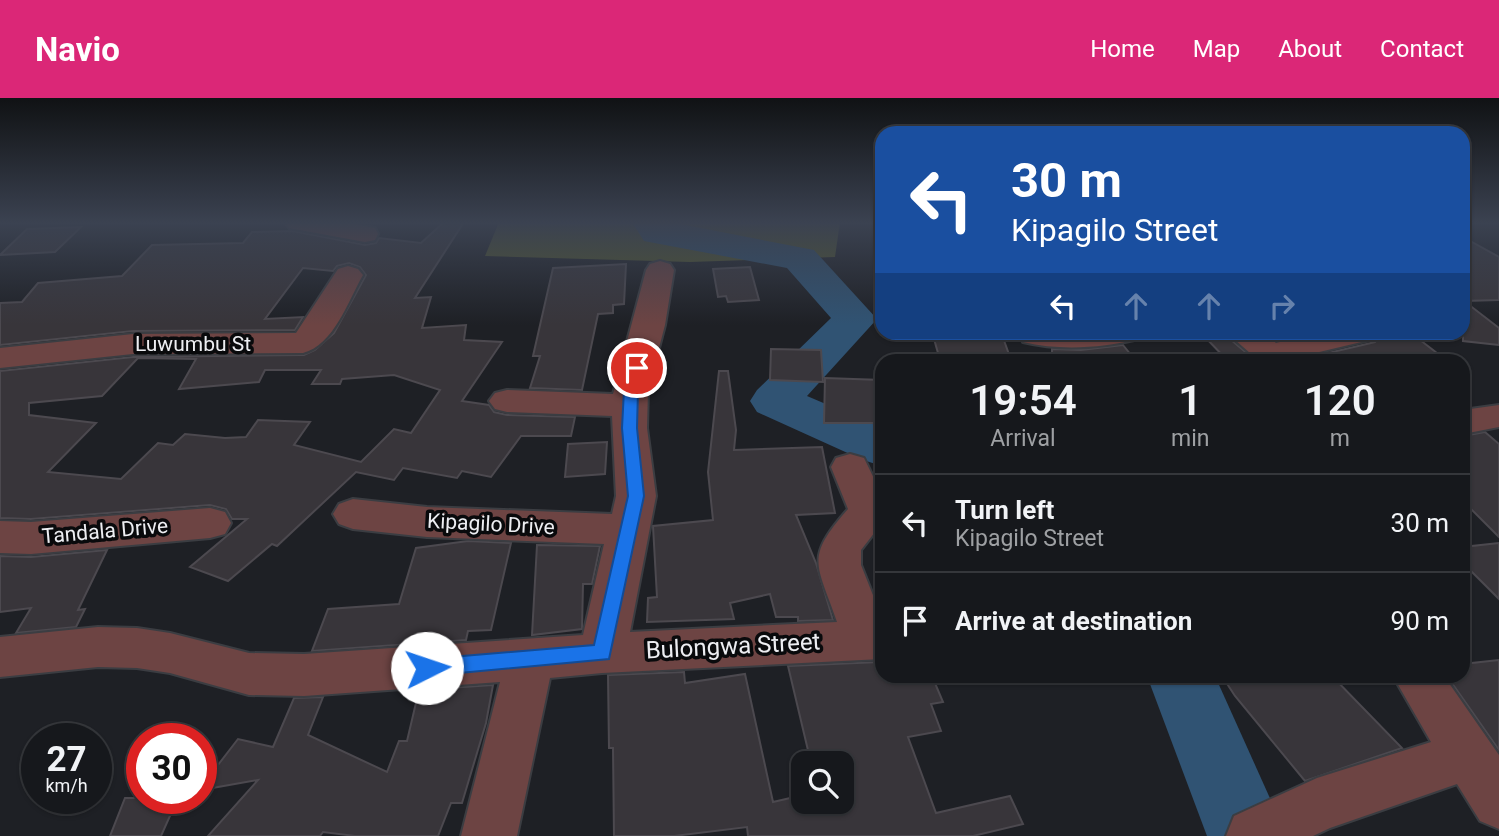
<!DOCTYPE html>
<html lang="en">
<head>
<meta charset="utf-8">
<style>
  :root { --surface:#16181c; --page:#1f2125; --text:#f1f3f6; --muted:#9ea0a3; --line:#35373b; --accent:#db2777 }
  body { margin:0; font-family:Roboto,sans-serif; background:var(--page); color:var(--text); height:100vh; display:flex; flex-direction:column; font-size:26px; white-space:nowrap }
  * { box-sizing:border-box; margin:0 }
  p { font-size:23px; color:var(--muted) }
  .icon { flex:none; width:38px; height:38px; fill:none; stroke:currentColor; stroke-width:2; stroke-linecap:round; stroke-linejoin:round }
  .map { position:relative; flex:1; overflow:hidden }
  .details { position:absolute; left:875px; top:256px; width:595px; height:329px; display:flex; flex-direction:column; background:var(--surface); border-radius:21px; box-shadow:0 2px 5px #0004,0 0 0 2px var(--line) }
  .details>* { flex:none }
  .top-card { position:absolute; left:875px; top:28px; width:595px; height:214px; border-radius:21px; box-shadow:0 2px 5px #0004,0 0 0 2px var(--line); background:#1a4fa0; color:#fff; overflow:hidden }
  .tools { position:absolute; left:791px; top:653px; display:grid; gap:14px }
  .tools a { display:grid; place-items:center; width:63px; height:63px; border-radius:14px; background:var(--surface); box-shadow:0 2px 5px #0004,0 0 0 2px var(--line); font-size:35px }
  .speed { position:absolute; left:21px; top:625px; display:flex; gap:14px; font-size:35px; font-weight:700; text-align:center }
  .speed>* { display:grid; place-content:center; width:91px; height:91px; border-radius:50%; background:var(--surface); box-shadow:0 2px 5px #0004,0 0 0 2px var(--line); line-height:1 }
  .speed small { font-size:18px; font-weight:400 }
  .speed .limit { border:10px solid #d22; background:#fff; color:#111 }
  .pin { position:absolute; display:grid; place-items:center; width:60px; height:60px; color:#fff; margin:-30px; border:4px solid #fff; border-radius:50%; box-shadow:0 2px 7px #0007 }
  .me { position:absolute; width:77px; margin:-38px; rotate:86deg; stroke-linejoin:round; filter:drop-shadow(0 0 5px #0008) }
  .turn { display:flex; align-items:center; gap:24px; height:147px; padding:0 21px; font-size:32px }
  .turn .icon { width:91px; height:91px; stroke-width:2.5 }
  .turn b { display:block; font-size:49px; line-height:60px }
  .lanes { display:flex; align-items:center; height:66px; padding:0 21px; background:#0003; justify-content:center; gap:35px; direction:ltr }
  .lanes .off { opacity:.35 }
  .eta { display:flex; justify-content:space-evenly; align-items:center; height:119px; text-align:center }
  .eta b { font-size:42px; font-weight:600; line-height:49px }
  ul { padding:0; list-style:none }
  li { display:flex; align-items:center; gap:21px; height:98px; padding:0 21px; border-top:2px solid var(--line) }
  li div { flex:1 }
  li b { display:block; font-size:26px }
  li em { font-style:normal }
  header { display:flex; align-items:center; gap:42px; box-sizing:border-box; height:98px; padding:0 35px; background:var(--accent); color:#fff }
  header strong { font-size:33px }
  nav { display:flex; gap:38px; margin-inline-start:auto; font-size:24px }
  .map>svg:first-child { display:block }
  .forest { fill:#54592b }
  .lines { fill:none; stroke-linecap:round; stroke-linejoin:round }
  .river { fill:#305373; fill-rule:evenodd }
  .building { fill:#38353a; stroke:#4c494f; stroke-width:2; fill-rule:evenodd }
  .minor-casing { stroke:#3b3d42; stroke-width:4 }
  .minor { fill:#6d4443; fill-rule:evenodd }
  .route { fill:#1a73e8; stroke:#114b97; stroke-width:2 }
  .labels { text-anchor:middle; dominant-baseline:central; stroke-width:7; stroke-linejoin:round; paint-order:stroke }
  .street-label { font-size:21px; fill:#edeef2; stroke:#090a0c }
  .near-street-label { font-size:24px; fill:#edeef2; stroke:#090a0c }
</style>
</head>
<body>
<header>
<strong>Navio</strong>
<nav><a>Home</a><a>Map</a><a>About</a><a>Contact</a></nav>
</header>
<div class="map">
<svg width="1499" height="738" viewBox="0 0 1499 738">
  <rect width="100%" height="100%" fill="#1e2025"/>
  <path class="forest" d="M 499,124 L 840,124 L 835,159 L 690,164 L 485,158 Z"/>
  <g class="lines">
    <g class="river">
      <path d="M 632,124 L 670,124 L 814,152 L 877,221 L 807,298 L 882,330 L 882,368 L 863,362 L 757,314 L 750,303 L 757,292 L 831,220 L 787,170 L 644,143 Z"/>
      <path d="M 1147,578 L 1215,578 L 1287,738 L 1207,738 Z"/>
    </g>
  </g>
  <g class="building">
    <path d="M 444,124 L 464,124 L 415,200 L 431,199 L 422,230 L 466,227 L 464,242 L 502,244 L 462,303 L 489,307 L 494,314 L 507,317 L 575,319 L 571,338 L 521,338 L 491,379 L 462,373 L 457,380 L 403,370 L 394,382 L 356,374 L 277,448 L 272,446 L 228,483 L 190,469 L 247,421 L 232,421 L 226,411 L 210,407 L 31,421 L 0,420 L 0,273 L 133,259 L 304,257 L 315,252 L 334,235 L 366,177 L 360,169 L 349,165 L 337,168 L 333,173 L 303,170 L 265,221 L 303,219 L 295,232 L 133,233 L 0,247 L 0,205 L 22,204 L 38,185 L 122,178 L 152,147 L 243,145 L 252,134 L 293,133 L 365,147 L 376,145 L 379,140 L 421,145 ZM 138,260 L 196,261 L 179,291 L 259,284 L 265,272 L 321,272 L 312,286 L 340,286 L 342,281 L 394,277 L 440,292 L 411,335 L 394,331 L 361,364 L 294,347 L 310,324 L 258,322 L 246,339 L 225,340 L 185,336 L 173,347 L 158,345 L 121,381 L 48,374 L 96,325 L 29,317 L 29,305 L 102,298 Z"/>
    <path d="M 81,129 L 55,154 L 0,157 L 27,131 Z"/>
    <path d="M 1463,139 L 1499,159 L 1499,202 L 1464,203 L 1499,230 L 1499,247 L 1463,243 Z"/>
    <path d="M 626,166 L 624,206 L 613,207 L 613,215 L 598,216 L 582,292 L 530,290 L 540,258 L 533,258 L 553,170 Z"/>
    <path d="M 750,169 L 759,202 L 728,204 L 726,198 L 718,199 L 713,171 Z"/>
    <path d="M 932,234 L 1001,234 L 1011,262 L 940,262 Z"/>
    <path d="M 1224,235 L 1224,236 L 1255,262 L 1227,262 L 1203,237 Z"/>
    <path d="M 1411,235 L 1446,262 L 1311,262 L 1311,259 L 1375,244 L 1379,239 Z"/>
    <path d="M 1123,247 L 1135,262 L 1052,262 L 1052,251 L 1081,252 Z"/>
    <path d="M 771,251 L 821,252 L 823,284 L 770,282 Z"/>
    <path d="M 719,273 L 728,273 L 736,332 L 734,352 L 822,349 L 835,415 L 796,417 L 816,465 L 833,522 L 798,523 L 798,519 L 776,519 L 770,496 L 730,505 L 734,521 L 647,524 L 648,500 L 657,499 L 653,428 L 713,422 L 708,374 Z"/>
    <path d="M 825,280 L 882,282 L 882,325 L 824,325 Z"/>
    <path d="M 1485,334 L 1499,346 L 1499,439 L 1463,403 L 1463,338 Z"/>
    <path d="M 607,344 L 605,376 L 565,379 L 568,346 Z"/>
    <path d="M 468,443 L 511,445 L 491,532 L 468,533 L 466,542 L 312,553 L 328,511 L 399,506 L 416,450 Z"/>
    <path d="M 1499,445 L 1499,501 L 1463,465 L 1463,449 Z"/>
    <path d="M 537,447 L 600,448 L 592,486 L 583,486 L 582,531 L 532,537 Z"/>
    <path d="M 107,452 L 78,512 L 85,511 L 76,529 L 16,535 L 31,510 L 0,514 L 0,458 L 31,459 Z"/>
    <path d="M 1499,562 L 1499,652 L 1447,578 L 1463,578 L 1463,566 Z"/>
    <path d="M 880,564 L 882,578 L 932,578 L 943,604 L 931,606 L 941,633 L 908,639 L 936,715 L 1010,698 L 1023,726 L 973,738 L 748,738 L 747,729 L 674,738 L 614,738 L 613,650 L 609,650 L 608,577 L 684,574 L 685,585 L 745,576 L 773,704 L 803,697 L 803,704 L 842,704 L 842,665 L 811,665 L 788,568 Z"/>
    <path d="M 1222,578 L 1332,578 L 1402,650 L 1305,683 L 1235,598 Z"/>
    <path d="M 493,587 L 486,625 L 462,705 L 451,705 L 438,738 L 355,738 L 323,734 L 320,738 L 208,738 L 258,682 L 201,692 L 201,689 L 238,641 L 273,649 L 294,600 L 323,599 L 308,637 L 387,674 L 399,643 L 407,643 L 419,592 Z"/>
    <path d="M 125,700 L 178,700 L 161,738 L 110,738 Z"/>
  </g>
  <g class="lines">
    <defs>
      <g id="minor">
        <path d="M 285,124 L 343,124 L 375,130 L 378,136 L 375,142 L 365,144 L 289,130 Z"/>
        <path d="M 660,163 L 670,166 L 674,172 L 665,227 L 648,292 L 647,330 L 656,398 L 630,534 L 837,524 C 817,465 804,461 848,411 L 831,369 L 836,360 L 850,356 L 864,360 L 882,397 L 882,425 L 861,452 L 861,467 L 882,520 L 882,561 L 602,575 L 550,580 L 517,738 L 461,738 L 500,584 L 304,598 L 249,597 L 170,575 L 137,570 L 98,569 L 0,579 L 0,539 L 98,529 L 137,530 L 170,535 L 249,555 L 304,556 L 583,537 L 604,446 L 427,439 L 353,431 L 339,426 L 333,416 L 339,406 L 353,401 L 427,409 L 612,416 L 616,398 L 612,318 L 507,314 L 495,311 L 489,303 L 495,295 L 507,292 L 613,296 L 646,172 L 650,166 Z"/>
        <path d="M 348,168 L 358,171 L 363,177 C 348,203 334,247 303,255 L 133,256 L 0,270 L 0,250 L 133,236 L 296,235 L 338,171 Z"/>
        <path d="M 1018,234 L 1144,234 L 1139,241 C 1101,250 1061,253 1023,244 Z"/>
        <path d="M 1226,234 L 1263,234 L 1276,245 L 1320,234 L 1379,234 L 1374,241 L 1294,260 L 1294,262 L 1258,262 Z"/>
        <path d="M 1499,307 L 1499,329 L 1463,336 L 1463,312 Z"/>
        <path d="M 210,410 L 225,414 L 231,425 L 225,436 L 210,440 L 31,456 L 0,455 L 0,423 L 31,424 Z"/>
        <path d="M 1393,578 L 1444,578 L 1499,657 L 1499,731 L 1480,723 L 1457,686 L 1330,730 L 1313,738 L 1226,738 L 1234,718 L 1317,680 L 1431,644 Z"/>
      </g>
    </defs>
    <use href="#minor" class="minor-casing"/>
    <use href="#minor" class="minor"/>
  </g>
  <linearGradient id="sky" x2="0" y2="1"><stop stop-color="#101214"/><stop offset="0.55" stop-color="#3b4251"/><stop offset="1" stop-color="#3b4251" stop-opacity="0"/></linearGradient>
  <rect width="1499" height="227" fill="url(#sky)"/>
  <path class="route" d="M 637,266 L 644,270 L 638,292 L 637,330 L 644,398 L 609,561 L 427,578 L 420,576 L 417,570 L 420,564 L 427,561 L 594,547 L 628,398 L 622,330 L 624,292 L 630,270 Z"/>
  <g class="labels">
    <g class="street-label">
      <text x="193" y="246">Luwumbu St</text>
      <text transform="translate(491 426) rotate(3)">Kipagilo Drive</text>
      <text transform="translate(105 433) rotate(-5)">Tandala Drive</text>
    </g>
    <g class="near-street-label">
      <text transform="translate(733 548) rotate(-3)">Bulongwa Street</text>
    </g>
  </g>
</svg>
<div class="tools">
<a><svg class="icon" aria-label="search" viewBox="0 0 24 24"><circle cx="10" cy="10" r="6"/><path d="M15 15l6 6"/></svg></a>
</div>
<div class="speed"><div>27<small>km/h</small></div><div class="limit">30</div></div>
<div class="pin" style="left:637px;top:270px;background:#d93025"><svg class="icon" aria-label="arrive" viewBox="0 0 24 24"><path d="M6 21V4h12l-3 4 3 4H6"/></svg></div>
<svg class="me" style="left:427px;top:570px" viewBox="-20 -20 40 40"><circle r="19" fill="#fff"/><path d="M0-13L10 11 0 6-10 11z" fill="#1a73e8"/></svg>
<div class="top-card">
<div class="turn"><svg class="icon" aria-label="left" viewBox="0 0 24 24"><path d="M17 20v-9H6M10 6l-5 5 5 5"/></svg><div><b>30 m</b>Kipagilo Street</div></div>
<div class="lanes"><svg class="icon" aria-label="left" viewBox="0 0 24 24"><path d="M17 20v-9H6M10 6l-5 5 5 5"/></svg><svg class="icon off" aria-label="ahead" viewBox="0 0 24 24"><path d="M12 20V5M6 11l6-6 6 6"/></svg><svg class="icon off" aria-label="ahead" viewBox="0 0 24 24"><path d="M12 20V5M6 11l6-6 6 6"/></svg><svg class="icon off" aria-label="right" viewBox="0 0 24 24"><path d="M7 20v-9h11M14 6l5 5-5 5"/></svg></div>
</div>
<section class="details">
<div class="eta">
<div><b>19:54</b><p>Arrival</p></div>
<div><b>1</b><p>min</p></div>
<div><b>120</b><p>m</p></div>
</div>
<ul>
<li><svg class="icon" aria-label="left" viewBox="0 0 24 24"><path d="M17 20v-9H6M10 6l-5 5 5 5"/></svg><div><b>Turn left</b><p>Kipagilo Street</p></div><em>30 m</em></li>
<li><svg class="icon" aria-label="arrive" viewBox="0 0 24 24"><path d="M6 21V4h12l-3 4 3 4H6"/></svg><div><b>Arrive at destination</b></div><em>90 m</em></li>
</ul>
</section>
</div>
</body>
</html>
